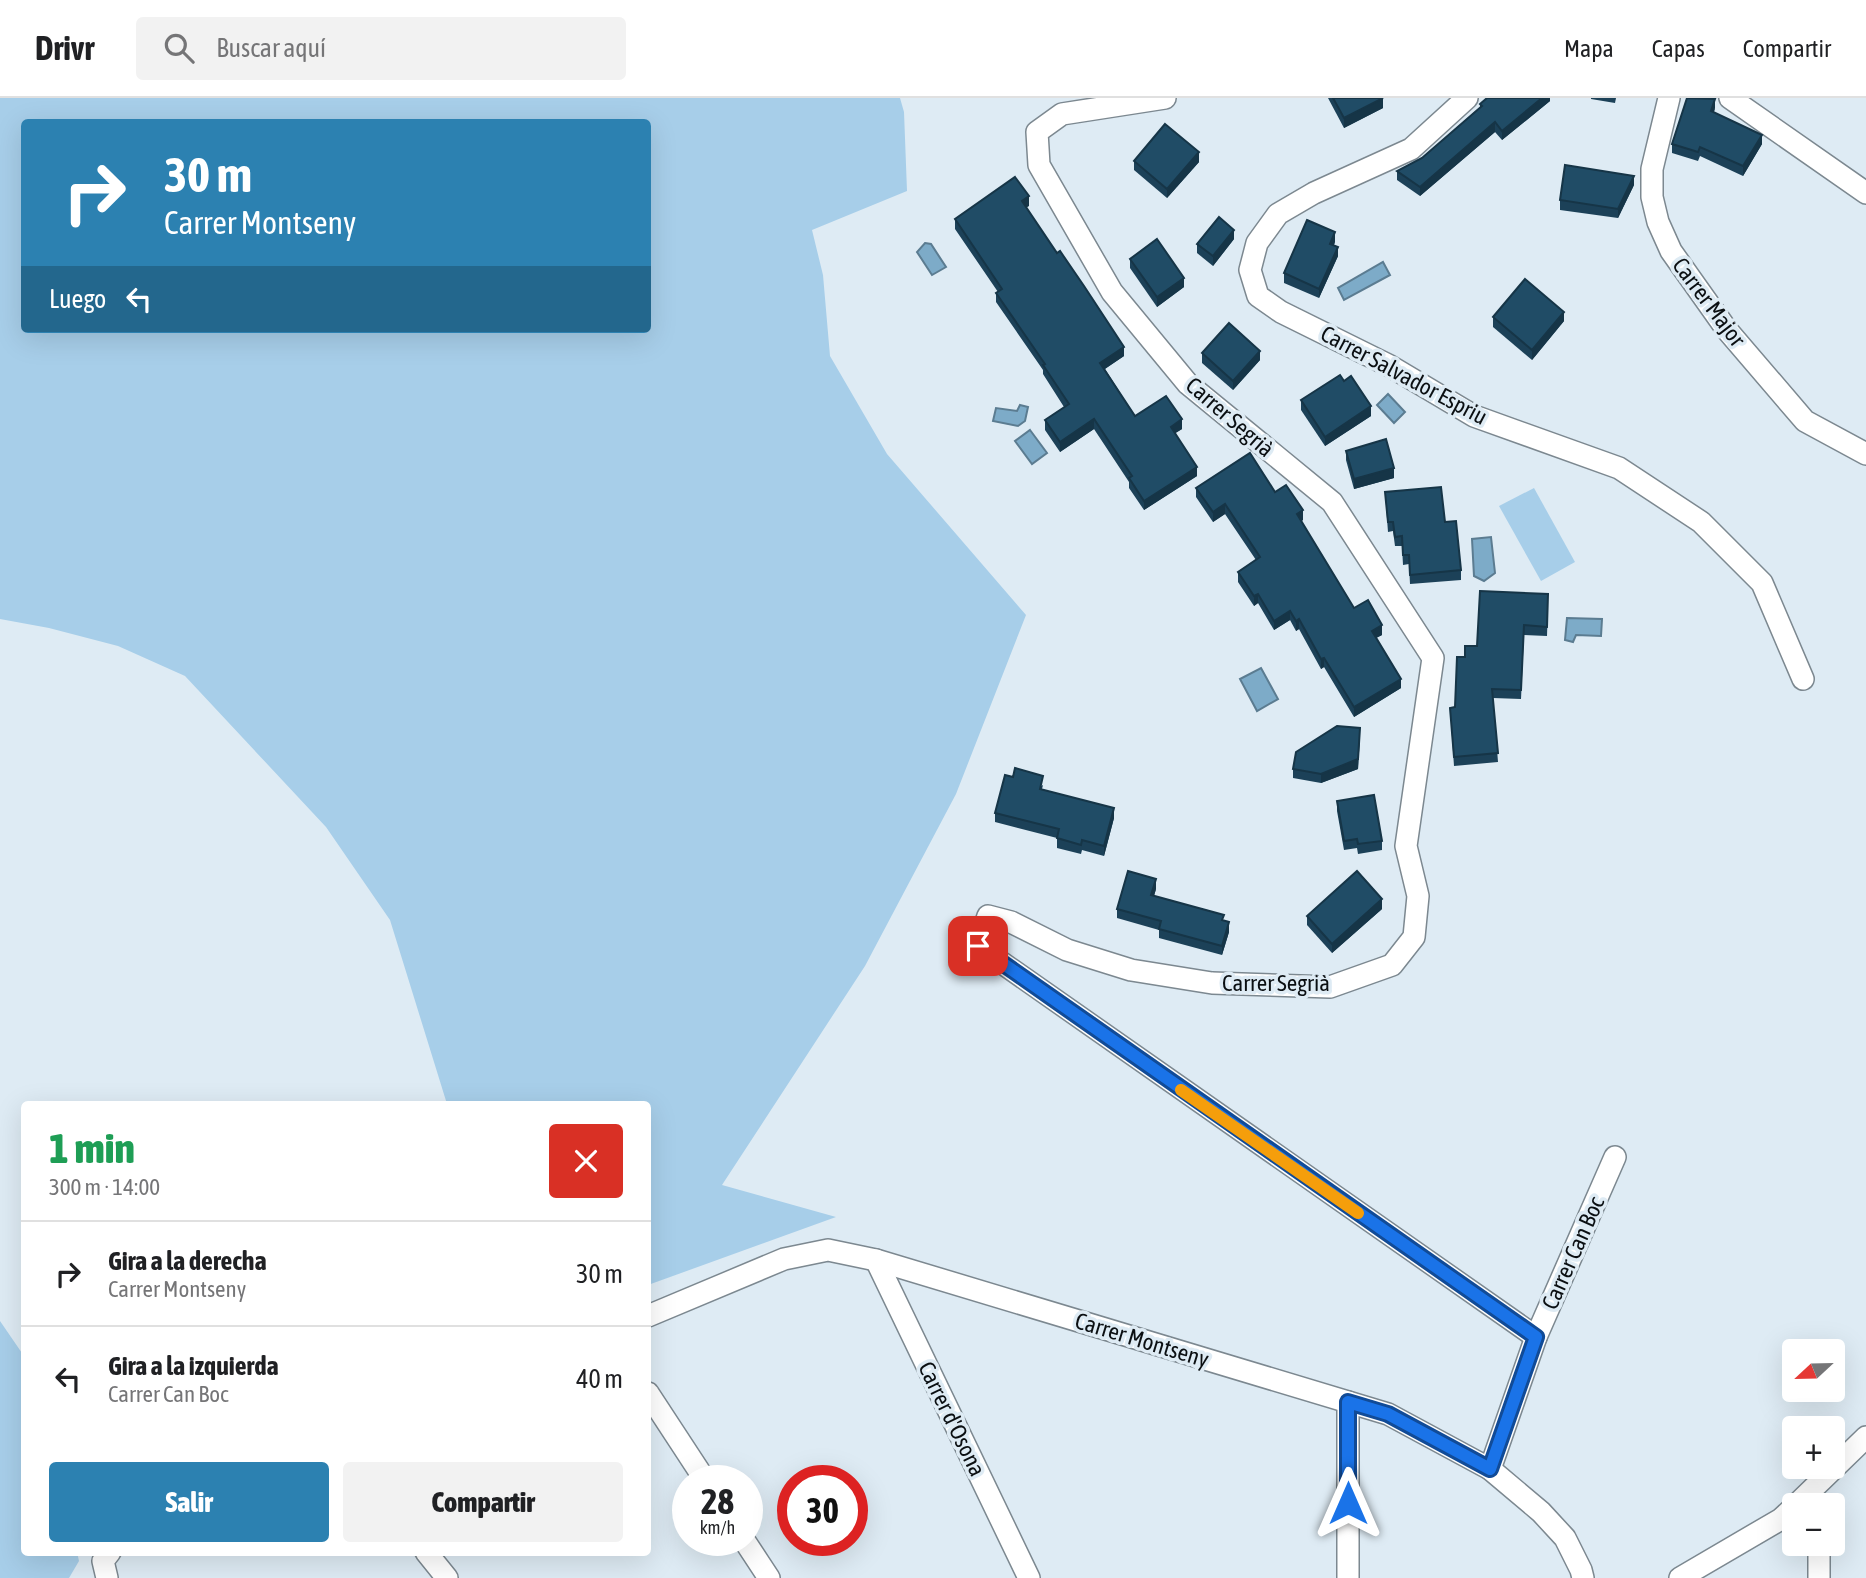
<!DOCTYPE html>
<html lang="es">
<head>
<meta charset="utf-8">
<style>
  :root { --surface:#fff; --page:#f2f2f2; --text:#202124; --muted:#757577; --line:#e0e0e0; --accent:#2c81b1 }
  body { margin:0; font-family:"Asap Condensed",sans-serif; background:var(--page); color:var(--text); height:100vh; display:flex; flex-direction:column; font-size:26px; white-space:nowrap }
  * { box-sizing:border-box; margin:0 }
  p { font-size:23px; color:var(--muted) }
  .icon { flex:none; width:38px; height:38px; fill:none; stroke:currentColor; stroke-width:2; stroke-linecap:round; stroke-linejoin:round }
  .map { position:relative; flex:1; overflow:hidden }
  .drawer { position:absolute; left:21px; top:1003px; width:630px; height:455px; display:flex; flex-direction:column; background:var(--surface); border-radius:7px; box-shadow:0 7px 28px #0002 }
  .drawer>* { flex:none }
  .top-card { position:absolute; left:21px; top:21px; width:630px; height:214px; border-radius:7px; box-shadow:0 7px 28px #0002; background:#2c81b1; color:#fff; overflow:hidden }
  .needle { width:46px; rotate:248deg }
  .tools { position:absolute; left:1782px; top:1241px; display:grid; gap:14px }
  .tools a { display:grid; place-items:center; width:63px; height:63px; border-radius:7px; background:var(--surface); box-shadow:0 7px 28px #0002; font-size:35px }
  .speed { position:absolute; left:672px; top:1367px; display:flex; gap:14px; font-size:35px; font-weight:700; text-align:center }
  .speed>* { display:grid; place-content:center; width:91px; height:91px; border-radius:50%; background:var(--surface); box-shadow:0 7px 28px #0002; line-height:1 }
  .speed small { font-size:18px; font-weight:400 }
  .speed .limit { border:10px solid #d22; background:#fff; color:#111 }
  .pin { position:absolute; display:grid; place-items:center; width:60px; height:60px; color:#fff; margin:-30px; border-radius:14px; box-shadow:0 4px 10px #0006 }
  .me { position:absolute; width:77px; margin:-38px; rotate:0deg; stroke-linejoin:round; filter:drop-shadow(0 0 5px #0008) }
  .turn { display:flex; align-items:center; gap:24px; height:147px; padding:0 28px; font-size:32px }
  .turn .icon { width:91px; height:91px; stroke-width:2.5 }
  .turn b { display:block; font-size:49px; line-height:60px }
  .then { display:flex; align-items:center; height:66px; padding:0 28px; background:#0003; gap:14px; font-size:26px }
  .round { display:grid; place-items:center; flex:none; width:74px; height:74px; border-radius:7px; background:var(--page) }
  .headline { display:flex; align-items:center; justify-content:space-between; height:119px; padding:0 28px }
  h1 { font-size:42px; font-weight:800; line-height:52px; color:#1e9e55 }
  .cta { display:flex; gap:14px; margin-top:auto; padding:14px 28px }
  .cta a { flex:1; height:80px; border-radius:7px; background:var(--accent); color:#fff; font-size:28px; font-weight:800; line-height:80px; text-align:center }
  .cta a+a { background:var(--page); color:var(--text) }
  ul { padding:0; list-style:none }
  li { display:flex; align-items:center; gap:21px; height:105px; padding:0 28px; border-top:2px solid var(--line) }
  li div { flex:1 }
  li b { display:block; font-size:26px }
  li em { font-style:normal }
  header { display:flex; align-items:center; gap:42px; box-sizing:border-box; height:98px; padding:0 35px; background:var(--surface); border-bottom:2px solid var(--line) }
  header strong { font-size:33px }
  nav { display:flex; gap:38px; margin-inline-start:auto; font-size:24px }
  .search { width:490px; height:63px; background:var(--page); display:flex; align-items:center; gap:18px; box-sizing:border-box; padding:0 24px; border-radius:7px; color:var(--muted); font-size:26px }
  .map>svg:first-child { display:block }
  .green { fill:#a7cee9; fill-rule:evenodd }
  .water { fill:#7dabc8; stroke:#5b7c91; stroke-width:2 }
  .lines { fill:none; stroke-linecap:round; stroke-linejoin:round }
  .minor-casing { stroke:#7c8890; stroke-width:24 }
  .minor { stroke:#fff; stroke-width:21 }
  .wall { fill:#1c4158 }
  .shaded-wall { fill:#163547 }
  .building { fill:#204c66; stroke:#163547; stroke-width:2 }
  .route-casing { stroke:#114b97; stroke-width:18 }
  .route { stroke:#1a73e8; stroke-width:12 }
  .slow { stroke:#f59e0b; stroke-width:12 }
  .labels { text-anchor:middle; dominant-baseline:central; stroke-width:7; stroke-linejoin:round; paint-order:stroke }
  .street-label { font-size:23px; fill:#0b0f12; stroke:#deebf4 }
</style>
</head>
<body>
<header>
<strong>Drivr</strong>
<div class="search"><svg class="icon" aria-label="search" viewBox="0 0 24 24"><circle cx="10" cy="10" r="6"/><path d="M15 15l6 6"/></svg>Buscar aquí</div>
<nav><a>Mapa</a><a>Capas</a><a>Compartir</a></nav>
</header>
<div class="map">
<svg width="1866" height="1480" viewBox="0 0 1866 1480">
  <rect width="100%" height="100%" fill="#deebf4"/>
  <g class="green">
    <path d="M 0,0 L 900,0 L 904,14 L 907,93 L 812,132 L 823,177 L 830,258 L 887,356 L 1026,517 L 956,696 L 865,868 L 722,1087 L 836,1119 L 648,1187 L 648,1006 L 447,1006 L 390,822 L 326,729 L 185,578 L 118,548 L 49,530 L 0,521 ZM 24,24 L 648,24 L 648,231 L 24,231 Z"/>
    <path d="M 1534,390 L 1575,464 L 1541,483 L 1499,408 Z"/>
    <path d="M 0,1223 L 24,1258 L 24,1454 L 77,1454 L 79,1463 L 69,1480 L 0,1480 Z"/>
  </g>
  <g class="water">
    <path d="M 925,145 L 931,146 L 946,169 L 932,177 L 917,154 Z"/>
    <path d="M 1383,164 L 1390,177 L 1344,202 L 1338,190 Z"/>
    <path d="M 1388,296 L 1405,314 L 1394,325 L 1377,307 Z"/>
    <path d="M 1020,307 L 1028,309 L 1025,323 L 1018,328 L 993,323 L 996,310 L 1017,313 Z"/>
    <path d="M 1030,332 L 1047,355 L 1032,366 L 1015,343 Z"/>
    <path d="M 1491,439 L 1495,475 L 1484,483 L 1474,478 L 1472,441 Z"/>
    <path d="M 1567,520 L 1602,521 L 1601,538 L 1576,537 L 1573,544 L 1565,542 Z"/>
    <path d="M 1261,570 L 1278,601 L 1257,613 L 1240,581 Z"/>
  </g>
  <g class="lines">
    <defs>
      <g id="minor">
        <path d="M 1165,0 L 1062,16 L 1037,34 L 1039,67 L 1112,194 L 1188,286 L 1332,404 L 1433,560 L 1406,748 L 1418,798 L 1414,839 L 1392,867 L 1330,889 L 1212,885 L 1131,872 L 1067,852 L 1011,824 L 988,818 L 978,848 L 1536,1239"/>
        <path d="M 1467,0 L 1411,51 L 1314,95 L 1278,116 L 1257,145 L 1250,172 L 1258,198 L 1281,214 L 1390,268 L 1474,318 L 1619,370 L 1701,424 L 1762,485 L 1803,581"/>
        <path d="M 1669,0 L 1652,71 L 1652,99 L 1658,124 L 1671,153 L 1727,232 L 1805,323 L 1866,356"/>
        <path d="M 1730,0 L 1866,95"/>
        <path d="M 876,1162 L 1029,1480"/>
        <path d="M 648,1218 L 784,1161 L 828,1152 L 876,1162 L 1388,1316 L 1490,1371 L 1541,1414 L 1565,1440 L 1581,1472 L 1583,1480"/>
        <path d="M 648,1295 L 705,1382"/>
        <path d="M 1348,1304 L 1348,1480"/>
        <path d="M 1490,1371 L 1536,1239 L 1615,1059"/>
        <path d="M 1796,1407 L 1866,1339"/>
        <path d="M 744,1442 L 769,1480"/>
        <path d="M 1819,1446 L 1819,1480"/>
        <path d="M 426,1454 L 447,1480"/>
        <path d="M 107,1480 L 103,1463 L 110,1454"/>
        <path d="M 1680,1480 L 1781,1421 L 1794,1409"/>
      </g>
    </defs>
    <use href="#minor" class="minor-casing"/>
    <use href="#minor" class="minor"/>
  </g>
  <g class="wall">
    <path d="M 1328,0 L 1383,0 L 1383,10 L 1344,30 Z"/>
    <path d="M 1550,0 L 1550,3 L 1502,42 L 1495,34 L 1420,98 L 1397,82 L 1397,73 L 1422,60 L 1480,9 L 1480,6 Z"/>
    <path d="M 1591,0 L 1616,0 L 1615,5 L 1591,1 Z"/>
    <path d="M 1715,10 L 1714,14 L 1762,46 L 1743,78 L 1700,58 L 1698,63 L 1672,55 L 1672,46 Z"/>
    <path d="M 1134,63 L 1199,64 L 1167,100 L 1134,72 Z"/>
    <path d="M 1634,87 L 1618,120 L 1560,112 L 1560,102 Z"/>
    <path d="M 1029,108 L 1026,109 L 1124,258 L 1105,271 L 1135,318 L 1182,331 L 1175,335 L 1197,378 L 1144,412 L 1129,390 L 1129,384 L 1094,331 L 1060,354 L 1045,332 L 1045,322 L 1064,309 L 1043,276 L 1043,272 L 996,204 L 996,195 L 998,194 L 955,131 L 955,121 Z"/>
    <path d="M 1234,141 L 1213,168 L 1197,155 L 1197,146 Z"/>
    <path d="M 1335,144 L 1334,147 L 1338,158 L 1319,200 L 1284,185 L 1284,175 Z"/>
    <path d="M 1130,161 L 1184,189 L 1157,209 L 1130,170 Z"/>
    <path d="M 1493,219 L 1564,223 L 1532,262 L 1493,229 Z"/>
    <path d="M 1202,255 L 1260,262 L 1233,292 L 1202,265 Z"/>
    <path d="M 1301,302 L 1371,318 L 1325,348 L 1301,312 Z"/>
    <path d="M 1346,353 L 1394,380 L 1354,391 L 1346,362 Z"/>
    <path d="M 1196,390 L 1275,394 L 1303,422 L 1301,423 L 1354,510 L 1382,537 L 1376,540 L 1401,590 L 1354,619 L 1324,569 L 1321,571 L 1299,531 L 1296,533 L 1290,522 L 1274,532 L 1258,505 L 1254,508 L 1238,484 L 1238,474 L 1256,462 L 1225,416 L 1213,424 L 1196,399 Z"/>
    <path d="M 1385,394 L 1445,424 L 1461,472 L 1461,482 L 1410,486 L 1409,466 L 1403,467 L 1402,448 L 1395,448 L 1393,433 L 1388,434 Z"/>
    <path d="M 1548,505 L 1547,538 L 1524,537 L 1521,601 L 1493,600 L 1498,664 L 1454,668 L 1450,610 L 1455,609 L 1477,548 Z"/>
    <path d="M 1360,640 L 1358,671 L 1321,685 L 1293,680 L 1293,671 Z"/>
    <path d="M 1043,687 L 1042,691 L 1114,720 L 1104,758 L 1082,752 L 1081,756 L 1057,750 L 1057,740 L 995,724 L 995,715 Z"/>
    <path d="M 1337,703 L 1382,743 L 1382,752 L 1358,756 L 1357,750 L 1344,752 L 1337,713 Z"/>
    <path d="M 1156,791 L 1154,798 L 1224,823 L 1229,834 L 1222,857 L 1159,840 L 1159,832 L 1117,820 L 1117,811 Z"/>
    <path d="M 1382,811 L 1332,855 L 1307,827 L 1307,818 Z"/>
  </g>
  <g class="shaded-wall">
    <path d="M 1383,0 L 1383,10 L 1344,30 L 1344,20 Z"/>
    <path d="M 1542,0 L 1550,0 L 1550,3 L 1502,42 L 1502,33 Z"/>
    <path d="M 1715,1 L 1715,10 L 1711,23 L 1711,13 Z"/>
    <path d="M 1495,24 L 1495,34 L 1420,98 L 1420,89 Z"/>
    <path d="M 1762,37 L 1762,46 L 1743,78 L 1743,68 Z"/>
    <path d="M 1199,54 L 1199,64 L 1167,100 L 1167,91 Z"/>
    <path d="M 1634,78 L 1634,87 L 1618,120 L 1618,111 Z"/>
    <path d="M 1029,98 L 1029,108 L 1022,112 L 1022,103 Z"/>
    <path d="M 1234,132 L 1234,141 L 1213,168 L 1213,158 Z"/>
    <path d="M 1335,134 L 1335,144 L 1330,155 L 1330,146 Z"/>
    <path d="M 1338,149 L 1338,158 L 1319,200 L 1319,191 Z"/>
    <path d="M 1184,180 L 1184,189 L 1157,209 L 1157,199 Z"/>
    <path d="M 1564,214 L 1564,223 L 1532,262 L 1532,252 Z"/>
    <path d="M 1124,249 L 1124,258 L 1100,274 L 1100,265 Z"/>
    <path d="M 1260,253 L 1260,262 L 1233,292 L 1233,283 Z"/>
    <path d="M 1371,308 L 1371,318 L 1325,348 L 1325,339 Z"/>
    <path d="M 1094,321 L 1094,331 L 1060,354 L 1060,344 Z"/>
    <path d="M 1182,321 L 1182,331 L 1171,338 L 1171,329 Z"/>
    <path d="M 1197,369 L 1197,378 L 1144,412 L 1144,403 Z"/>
    <path d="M 1394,370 L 1394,380 L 1354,391 L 1354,381 Z"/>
    <path d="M 1225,406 L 1225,416 L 1213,424 L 1213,414 Z"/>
    <path d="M 1303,412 L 1303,422 L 1297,426 L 1297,416 Z"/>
    <path d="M 1258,496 L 1258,505 L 1254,508 L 1254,498 Z"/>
    <path d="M 1290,513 L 1290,522 L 1274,532 L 1274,523 Z"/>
    <path d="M 1299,521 L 1299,531 L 1296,533 L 1296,523 Z"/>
    <path d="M 1382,527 L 1382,537 L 1372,542 L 1372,533 Z"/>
    <path d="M 1324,560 L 1324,569 L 1321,571 L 1321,561 Z"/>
    <path d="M 1401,581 L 1401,590 L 1354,619 L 1354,609 Z"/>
    <path d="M 1360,630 L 1358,671 L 1321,685 L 1321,676 Z"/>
    <path d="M 1114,710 L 1114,720 L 1104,758 L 1104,748 Z"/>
    <path d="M 1156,781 L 1156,791 L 1151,807 L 1151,797 Z"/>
    <path d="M 1382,801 L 1382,811 L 1332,855 L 1332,846 Z"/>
    <path d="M 1229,824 L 1229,834 L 1222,857 L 1222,848 Z"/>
  </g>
  <g class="building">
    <path d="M 1333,0 L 1383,0 L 1344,20 Z"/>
    <path d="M 1487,0 L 1542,0 L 1502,33 L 1495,24 L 1420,89 L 1397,73 L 1422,60 L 1482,8 L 1480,6 Z"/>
    <path d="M 1687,0 L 1715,1 L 1711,13 L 1762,37 L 1743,68 L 1700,49 L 1698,54 L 1672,46 Z"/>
    <path d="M 1165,26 L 1199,54 L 1167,91 L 1134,63 Z"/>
    <path d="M 1565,67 L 1634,78 L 1618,111 L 1560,102 Z"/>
    <path d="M 1015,79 L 1029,98 L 1022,103 L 1057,155 L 1060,153 L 1084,188 L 1124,249 L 1100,265 L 1135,318 L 1166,298 L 1182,321 L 1171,329 L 1197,369 L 1144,403 L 1129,380 L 1132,378 L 1094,321 L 1060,344 L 1045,322 L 1069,306 L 1043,267 L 1045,266 L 996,195 L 1002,191 L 955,121 Z"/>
    <path d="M 1219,119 L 1234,132 L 1213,158 L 1197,146 Z"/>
    <path d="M 1307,122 L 1335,134 L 1330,146 L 1338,149 L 1319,191 L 1284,175 Z"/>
    <path d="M 1157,141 L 1184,180 L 1157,199 L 1130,161 Z"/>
    <path d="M 1525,181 L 1564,214 L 1532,252 L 1493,219 Z"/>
    <path d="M 1229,225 L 1260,253 L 1233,283 L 1202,255 Z"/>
    <path d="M 1340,277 L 1344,283 L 1351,278 L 1371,308 L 1325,339 L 1301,302 Z"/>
    <path d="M 1386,341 L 1394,370 L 1354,381 L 1346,353 Z"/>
    <path d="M 1250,355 L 1275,394 L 1286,387 L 1303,412 L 1297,416 L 1354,510 L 1368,502 L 1382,527 L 1372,533 L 1401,581 L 1354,609 L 1324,560 L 1321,561 L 1299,521 L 1296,523 L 1290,513 L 1274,523 L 1258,496 L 1254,498 L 1238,474 L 1260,459 L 1225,406 L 1213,414 L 1196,390 Z"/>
    <path d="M 1441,389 L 1445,424 L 1456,423 L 1461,472 L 1410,477 L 1409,457 L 1403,457 L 1402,438 L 1395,439 L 1393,424 L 1388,424 L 1385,394 Z"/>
    <path d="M 1480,493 L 1548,496 L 1547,529 L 1524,527 L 1521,592 L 1492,591 L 1498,655 L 1454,659 L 1450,610 L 1455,609 L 1457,559 L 1465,559 L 1465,548 L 1477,548 Z"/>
    <path d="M 1337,628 L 1360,630 L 1358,661 L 1321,676 L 1293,671 L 1296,654 Z"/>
    <path d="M 1015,670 L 1043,678 L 1040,691 L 1114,710 L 1104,748 L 1082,742 L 1081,747 L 1057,740 L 1059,731 L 995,715 L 1005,677 L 1013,679 Z"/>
    <path d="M 1374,697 L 1382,743 L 1358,746 L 1357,741 L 1344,743 L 1337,703 Z"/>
    <path d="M 1128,773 L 1156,781 L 1151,797 L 1224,817 L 1222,822 L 1229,824 L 1222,848 L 1159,831 L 1161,823 L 1117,811 Z"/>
    <path d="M 1357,773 L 1382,801 L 1332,846 L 1307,818 Z"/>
  </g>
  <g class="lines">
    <defs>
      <path id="route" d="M 978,848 L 1536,1239 L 1490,1371 L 1388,1316 L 1348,1304 L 1348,1405"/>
    </defs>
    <use href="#route" class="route-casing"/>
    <use href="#route" class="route"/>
    <path class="slow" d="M 1181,992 L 1358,1115"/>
  </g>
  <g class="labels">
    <g class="street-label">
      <text transform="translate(1709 204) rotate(53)">Carrer Major</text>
      <text transform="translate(1404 277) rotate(28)">Carrer Salvador Espriu</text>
      <text transform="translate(1230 319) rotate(41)">Carrer Segrià</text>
      <text x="1276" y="885">Carrer Segrià</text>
      <text transform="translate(1573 1155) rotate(-66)">Carrer Can Boc</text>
      <text transform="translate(1142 1242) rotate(17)">Carrer Montseny</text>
      <text transform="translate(952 1321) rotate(64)">Carrer d'Osona</text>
    </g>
  </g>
</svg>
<div class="tools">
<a><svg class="needle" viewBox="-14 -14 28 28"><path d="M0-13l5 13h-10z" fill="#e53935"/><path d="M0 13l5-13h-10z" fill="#757577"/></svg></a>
<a>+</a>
<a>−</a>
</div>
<div class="speed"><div>28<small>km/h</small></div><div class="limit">30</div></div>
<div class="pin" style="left:978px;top:848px;background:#d93025"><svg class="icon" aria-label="arrive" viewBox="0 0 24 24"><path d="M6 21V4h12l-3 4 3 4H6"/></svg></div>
<svg class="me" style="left:1348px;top:1405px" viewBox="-20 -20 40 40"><path d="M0-17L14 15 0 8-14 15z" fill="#1a73e8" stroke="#fff" stroke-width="4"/></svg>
<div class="top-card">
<div class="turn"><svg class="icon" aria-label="right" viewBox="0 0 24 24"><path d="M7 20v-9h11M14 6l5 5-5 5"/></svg><div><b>30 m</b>Carrer Montseny</div></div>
<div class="then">Luego<svg class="icon" aria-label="left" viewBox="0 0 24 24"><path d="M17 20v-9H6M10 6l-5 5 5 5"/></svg></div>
</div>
<section class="drawer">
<div class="headline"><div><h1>1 min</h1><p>300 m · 14:00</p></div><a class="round" style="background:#d93025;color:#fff"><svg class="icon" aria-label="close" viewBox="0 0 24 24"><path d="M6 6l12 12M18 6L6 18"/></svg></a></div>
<ul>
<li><svg class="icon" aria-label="right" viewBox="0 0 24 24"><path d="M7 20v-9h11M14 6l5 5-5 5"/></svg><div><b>Gira a la derecha</b><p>Carrer Montseny</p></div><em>30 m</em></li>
<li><svg class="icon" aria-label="left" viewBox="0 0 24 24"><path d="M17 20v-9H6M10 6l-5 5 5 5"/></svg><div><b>Gira a la izquierda</b><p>Carrer Can Boc</p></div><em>40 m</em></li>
</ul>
<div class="cta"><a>Salir</a><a>Compartir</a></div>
</section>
</div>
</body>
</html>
